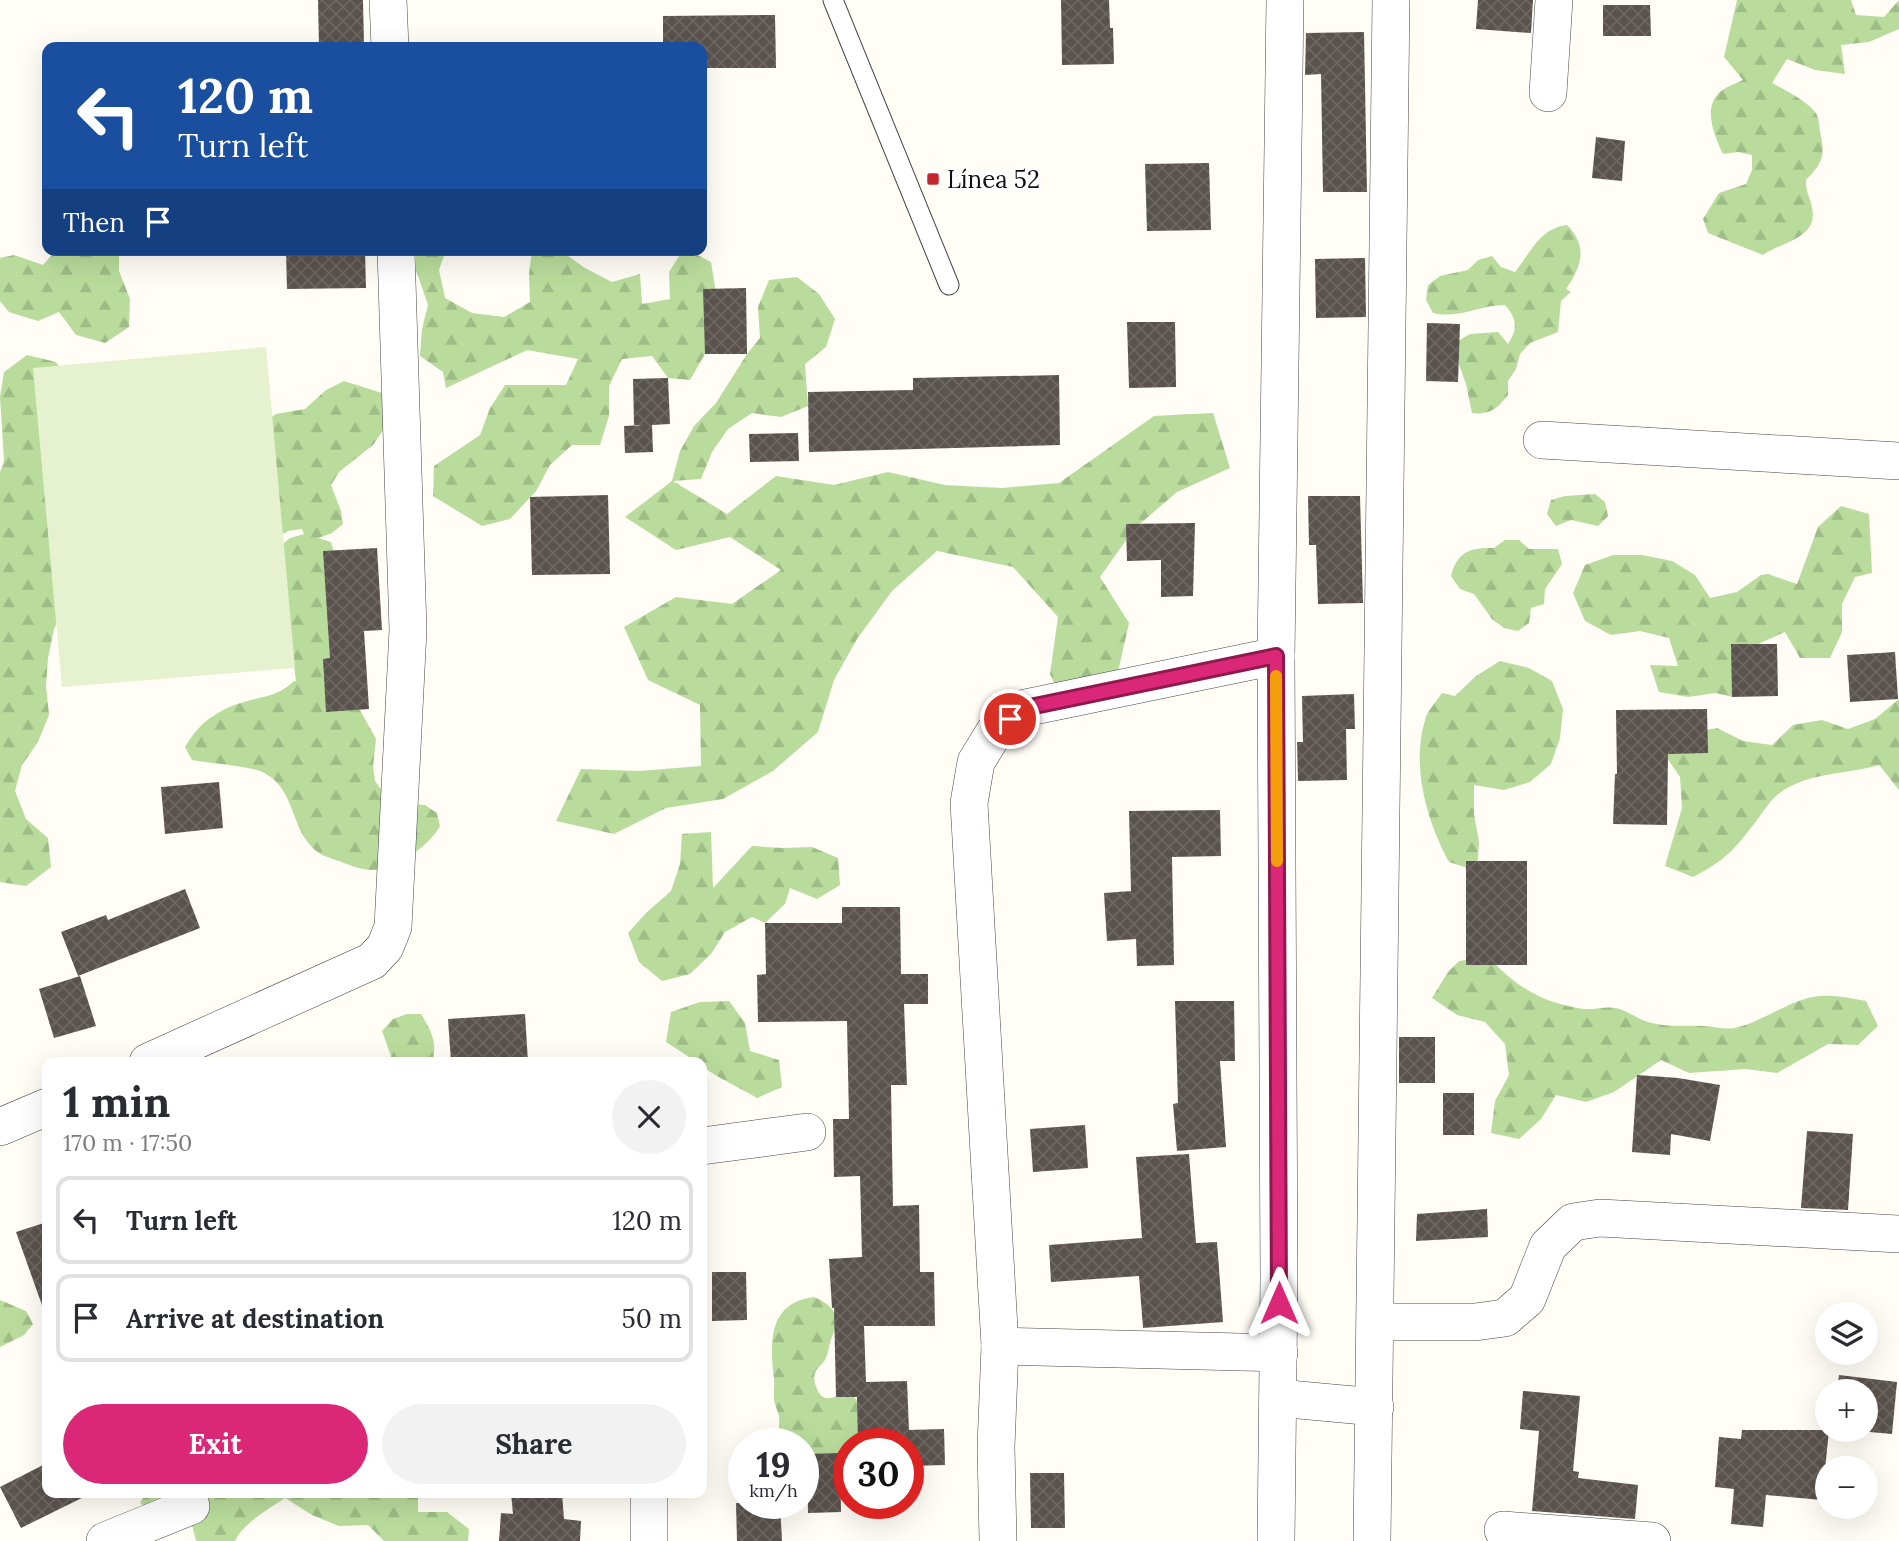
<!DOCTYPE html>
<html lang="en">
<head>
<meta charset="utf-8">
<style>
  :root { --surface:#fff; --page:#f2f2f3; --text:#2b2b33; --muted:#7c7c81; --line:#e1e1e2; --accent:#db2777 }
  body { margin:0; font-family:Lora,serif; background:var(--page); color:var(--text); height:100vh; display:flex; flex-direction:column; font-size:26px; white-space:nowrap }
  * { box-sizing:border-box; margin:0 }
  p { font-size:23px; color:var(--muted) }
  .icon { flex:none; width:38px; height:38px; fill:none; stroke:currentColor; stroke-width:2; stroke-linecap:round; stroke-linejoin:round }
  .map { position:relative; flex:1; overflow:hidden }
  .drawer { position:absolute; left:42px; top:1057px; width:665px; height:441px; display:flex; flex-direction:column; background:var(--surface); border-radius:14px; box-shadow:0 7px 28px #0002 }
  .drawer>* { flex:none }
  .top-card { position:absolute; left:42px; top:42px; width:665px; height:214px; border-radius:14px; box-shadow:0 7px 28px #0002; background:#1a4fa0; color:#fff; overflow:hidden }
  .controls { position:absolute; left:1815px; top:1302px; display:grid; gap:14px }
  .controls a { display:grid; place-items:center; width:63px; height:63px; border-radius:50%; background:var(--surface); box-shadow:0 7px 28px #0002; font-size:35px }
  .speed { position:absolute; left:728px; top:1428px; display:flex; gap:14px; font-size:35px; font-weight:700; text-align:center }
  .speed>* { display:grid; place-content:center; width:91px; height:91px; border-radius:50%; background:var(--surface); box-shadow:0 7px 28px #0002; line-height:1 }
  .speed small { font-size:18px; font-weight:400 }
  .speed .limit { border:10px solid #d22; background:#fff; color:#111 }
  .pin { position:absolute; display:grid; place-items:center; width:60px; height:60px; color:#fff; margin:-30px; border:4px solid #fff; border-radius:50%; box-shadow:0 2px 7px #0007 }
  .me { position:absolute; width:77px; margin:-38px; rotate:0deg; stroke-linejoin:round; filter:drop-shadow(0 0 5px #0008) }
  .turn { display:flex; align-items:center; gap:24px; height:147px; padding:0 21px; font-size:32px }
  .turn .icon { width:91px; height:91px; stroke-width:2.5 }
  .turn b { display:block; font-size:49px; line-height:60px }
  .then { display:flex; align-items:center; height:66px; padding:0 21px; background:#0003; gap:14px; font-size:26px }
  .round { display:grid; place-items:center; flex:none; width:74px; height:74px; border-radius:37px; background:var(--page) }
  .headline { display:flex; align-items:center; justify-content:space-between; height:119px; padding:0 21px }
  h1 { font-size:42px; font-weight:700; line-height:52px }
  .button { display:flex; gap:14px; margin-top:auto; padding:14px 21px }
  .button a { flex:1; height:80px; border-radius:42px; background:var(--accent); color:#fff; font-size:28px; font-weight:700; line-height:80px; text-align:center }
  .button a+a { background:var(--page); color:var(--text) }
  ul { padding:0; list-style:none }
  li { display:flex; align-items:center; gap:21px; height:88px; margin:0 14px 10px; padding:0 7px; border:4px solid var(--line); border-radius:14px }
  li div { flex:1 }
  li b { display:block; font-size:26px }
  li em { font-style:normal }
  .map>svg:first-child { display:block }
  .forest { fill:url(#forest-firs) }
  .pitch { fill:#e6f2cf }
  .building { fill:url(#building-cross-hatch) }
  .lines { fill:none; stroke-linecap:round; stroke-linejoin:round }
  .lane-casing { stroke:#444; stroke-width:21 }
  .street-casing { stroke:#444; stroke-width:38 }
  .lane { stroke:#fff; stroke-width:19 }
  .street { stroke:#fff; stroke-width:37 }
  .route-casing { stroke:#8e194d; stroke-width:18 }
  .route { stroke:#db2777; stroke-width:12 }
  .slow { stroke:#f59e0b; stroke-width:12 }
  .poi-dot { fill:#c4262e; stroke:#fff; stroke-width:2.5 }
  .labels { text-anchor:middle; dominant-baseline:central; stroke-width:7; stroke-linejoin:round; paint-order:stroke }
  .poi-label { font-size:24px; fill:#111; stroke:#fff; text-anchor:start }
</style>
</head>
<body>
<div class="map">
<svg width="1899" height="1541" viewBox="0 0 1899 1541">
  <defs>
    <pattern id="forest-firs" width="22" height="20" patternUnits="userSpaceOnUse" patternTransform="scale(1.75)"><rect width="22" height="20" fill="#b9dc9c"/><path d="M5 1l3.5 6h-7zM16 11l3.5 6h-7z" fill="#9ebc85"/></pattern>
    <pattern id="building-cross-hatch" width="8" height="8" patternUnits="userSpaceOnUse" patternTransform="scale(1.75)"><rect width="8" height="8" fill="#5a524d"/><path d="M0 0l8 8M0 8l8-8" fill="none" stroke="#6d6662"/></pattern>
  </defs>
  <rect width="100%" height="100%" fill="#fffdf5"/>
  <g class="forest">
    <path d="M 1737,0 L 1851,0 L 1856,15 L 1884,17 L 1899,0 L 1899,29 L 1869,42 L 1841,45 L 1845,74 L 1815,70 L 1787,59 L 1772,83 C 1783,89 1810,102 1817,115 C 1819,119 1819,126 1820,131 C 1825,155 1824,162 1806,180 C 1806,195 1810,195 1812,208 C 1819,238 1781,242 1763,255 L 1708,233 L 1703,219 L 1719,193 L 1746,184 L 1752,170 L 1752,155 L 1738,152 L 1723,154 C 1715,137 1703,110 1718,94 C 1724,87 1735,84 1743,80 L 1724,57 Z"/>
    <path d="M 1567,225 C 1588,246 1582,266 1566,289 L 1571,292 L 1561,301 L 1558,332 L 1530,343 L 1520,354 L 1516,369 L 1508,381 L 1508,395 C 1497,409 1490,415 1472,413 L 1466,384 L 1456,356 L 1458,341 L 1470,334 L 1498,332 L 1508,344 C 1518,328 1517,319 1505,305 C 1478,305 1462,319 1433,313 L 1426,300 L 1428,285 L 1440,276 L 1468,270 L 1478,260 L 1492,256 L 1501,267 L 1515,272 C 1531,252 1540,228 1567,225 Z"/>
    <path d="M 56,250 L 119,250 L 119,271 L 130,299 L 129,327 L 105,343 L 76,335 L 59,312 L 38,321 L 9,312 L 0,301 L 0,258 L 14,255 L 43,265 Z"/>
    <path d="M 416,250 L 446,250 L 439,270 L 445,298 L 472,313 L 504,317 L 530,302 L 529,274 L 532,250 L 561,251 L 585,268 L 612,282 L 640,274 L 642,304 L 670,299 L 669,272 L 683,250 L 688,250 L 711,262 L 716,293 L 705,354 L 690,380 L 668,378 L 652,356 L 622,359 L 609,386 L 609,416 L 600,445 L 572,445 L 550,465 L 536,491 L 510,519 L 482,526 L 433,496 L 434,466 L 480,435 L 490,408 L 505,385 L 566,385 L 578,359 L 527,350 L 446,388 L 443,372 L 420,356 L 422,329 L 428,305 L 416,270 Z"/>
    <path d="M 797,277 L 819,294 L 835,319 L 826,347 L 805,364 L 808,406 L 781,417 L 752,413 L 728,429 L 712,452 L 701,479 L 673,481 L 727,514 L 776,476 L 834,485 L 888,472 L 945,485 L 1002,488 L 1059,483 L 1154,416 L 1213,413 L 1230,468 L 1177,492 L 1134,529 L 1100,577 L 1129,623 L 1116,681 L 1055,685 L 1050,674 L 1058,617 L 1013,567 L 937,551 L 892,591 L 857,639 L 834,680 L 818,732 L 773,771 L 723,799 L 666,808 L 614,834 L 556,821 L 581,769 L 639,771 L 701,766 L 700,705 L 648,680 L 624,627 L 676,597 L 732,604 L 781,570 L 730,537 L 676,550 L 625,517 L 672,481 L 680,451 L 694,426 L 716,403 L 747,354 L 760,338 L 758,307 L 769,280 Z"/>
    <path d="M 27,355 L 56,362 L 72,385 L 79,579 L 54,629 L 48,658 L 46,686 L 49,715 L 38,742 L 22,765 L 15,791 L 26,819 L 48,838 L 51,867 L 26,886 L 0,882 L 0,472 L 4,461 L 0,397 L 4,372 Z"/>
    <path d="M 344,381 L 385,394 L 390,420 L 373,445 L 339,472 L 331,485 L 341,511 L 343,524 L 332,533 L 318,538 L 331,542 L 335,557 L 355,701 L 376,739 L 373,767 L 375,781 L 384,793 L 410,804 L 425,805 L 437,813 L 440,826 C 429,846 394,872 370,870 C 359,869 349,865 339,861 C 329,858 317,854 311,846 C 291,825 294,790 266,774 C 251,765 211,764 192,760 L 185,747 C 201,719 224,706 255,699 C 272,695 281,693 294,681 L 296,681 L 279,547 L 290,538 L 304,534 L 302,529 L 288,531 L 275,539 L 264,422 L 276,414 L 305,409 L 326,390 Z"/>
    <path d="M 1595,494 L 1605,502 L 1608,516 L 1598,526 L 1571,520 L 1556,526 L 1547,514 L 1551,500 L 1565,496 Z"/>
    <path d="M 1841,506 L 1869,514 L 1872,573 L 1855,577 L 1842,604 L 1842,632 L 1830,658 L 1800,658 L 1785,632 L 1758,644 L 1743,670 L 1732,697 L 1716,693 L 1688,697 L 1659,692 L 1650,665 L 1678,666 L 1669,638 L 1640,631 L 1611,635 L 1585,621 L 1573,593 L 1585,565 L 1613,555 L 1642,555 L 1672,561 L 1695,575 L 1710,598 L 1737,592 L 1761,575 L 1768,574 L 1797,584 L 1818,527 Z"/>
    <path d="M 1505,540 L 1519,540 L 1529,549 L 1558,549 L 1562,564 L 1545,589 L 1544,604 L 1531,608 L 1529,623 L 1518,631 L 1504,628 L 1492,619 L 1474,594 L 1460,589 L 1451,576 C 1457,552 1470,547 1494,548 Z"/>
    <path d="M 1500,661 L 1529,668 L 1552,681 L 1563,709 L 1560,738 L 1551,764 L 1530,782 L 1504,790 L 1474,785 L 1474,814 L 1479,842 L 1477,871 L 1449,862 C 1427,821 1411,767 1425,720 C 1427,711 1437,701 1442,693 L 1455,696 L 1476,676 Z"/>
    <path d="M 1899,699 L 1899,790 L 1879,765 C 1845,775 1805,772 1777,795 C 1769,802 1763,812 1757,820 C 1735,849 1726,860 1693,877 L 1665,866 L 1682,808 L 1680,777 L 1663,752 L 1687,733 L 1717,728 L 1743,741 L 1772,745 L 1793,725 L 1822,720 L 1848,729 L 1875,719 Z"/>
    <path d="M 711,832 L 713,888 L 752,846 L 783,848 L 812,847 L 838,858 L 840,885 L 817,899 L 790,888 L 785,904 L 765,923 L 752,917 L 725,932 L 711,954 L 690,974 L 662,981 L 639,962 L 628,933 L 647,912 L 671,891 L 680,864 L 682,834 Z"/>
    <path d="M 1488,957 C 1518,988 1542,1003 1584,1009 C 1595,1010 1606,1006 1616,1008 C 1626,1010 1636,1018 1645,1021 C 1667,1028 1682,1025 1703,1026 C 1713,1026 1724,1030 1735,1028 C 1761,1022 1782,1005 1808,998 C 1827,993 1847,997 1866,1001 L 1878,1026 L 1858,1045 L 1828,1044 L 1777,1073 L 1746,1069 L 1689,1073 L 1661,1060 L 1614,1092 L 1586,1102 L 1556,1095 L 1541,1119 L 1519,1139 L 1491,1133 L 1495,1101 L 1509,1075 L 1505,1044 L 1485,1022 L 1457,1015 L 1432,998 L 1448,972 L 1459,961 Z"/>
    <path d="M 729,1001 L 745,1023 L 750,1051 L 779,1060 L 782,1087 L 757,1098 C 739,1087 719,1079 702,1066 L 702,1062 L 697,1062 L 666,1042 L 671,1012 L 700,1002 Z"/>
    <path d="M 407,1014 L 421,1014 C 431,1030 438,1044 432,1062 L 393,1062 L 382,1031 L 393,1019 Z"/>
    <path d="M 814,1297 C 836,1306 841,1318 831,1339 C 829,1346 828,1354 825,1360 C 822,1365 817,1367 815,1373 C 813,1378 815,1384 817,1389 C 824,1406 837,1395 849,1391 L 893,1444 L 849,1444 L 849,1460 L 841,1458 L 839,1465 L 812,1474 L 803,1473 L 803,1444 L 779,1444 C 777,1435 780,1426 779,1416 C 778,1411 775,1406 774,1400 C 773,1393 775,1386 774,1378 C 770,1342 768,1303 814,1297 Z"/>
    <path d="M 0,1300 L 26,1311 L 33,1324 L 24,1335 L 0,1347 Z"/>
    <path d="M 146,1493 L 418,1493 L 418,1512 L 447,1512 L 469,1529 L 468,1541 L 384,1541 L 368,1525 L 339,1526 L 312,1515 L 285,1498 C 269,1509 243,1523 235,1541 L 196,1541 L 192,1525 L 163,1522 L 140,1503 Z"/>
  </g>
  <path class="pitch" d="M 266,347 L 295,668 L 62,687 L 33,368 Z"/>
  <g class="building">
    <path d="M 318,0 L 363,0 L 364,47 L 319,47 Z"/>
    <path d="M 1061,0 L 1109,0 L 1110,28 L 1113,28 L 1114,64 L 1062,65 Z"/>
    <path d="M 1478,0 L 1533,0 L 1531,33 L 1476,29 Z"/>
    <path d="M 1603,5 L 1650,5 L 1651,36 L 1603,36 Z"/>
    <path d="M 775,15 L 776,68 L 702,68 L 702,47 L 663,47 L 663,16 Z"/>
    <path d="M 1364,32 L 1367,192 L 1323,192 L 1321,74 L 1305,75 L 1306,33 Z"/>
    <path d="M 1596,137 L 1625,141 L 1622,181 L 1592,178 Z"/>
    <path d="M 1209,163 L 1211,230 L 1147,231 L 1145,164 Z"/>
    <path d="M 286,250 L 365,250 L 366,288 L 287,289 Z"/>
    <path d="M 1365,258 L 1366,317 L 1316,318 L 1315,259 Z"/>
    <path d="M 746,288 L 747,354 L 705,354 L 703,289 Z"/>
    <path d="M 1127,322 L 1175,322 L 1176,387 L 1129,388 Z"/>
    <path d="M 1427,323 L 1460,324 L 1458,382 L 1426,381 Z"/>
    <path d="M 1059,375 L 1060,445 L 809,452 L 808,392 L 913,390 L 913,378 Z"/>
    <path d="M 668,378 L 670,424 L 652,425 L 653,452 L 625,453 L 624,426 L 644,425 L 634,425 L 633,379 Z"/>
    <path d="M 798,433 L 799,461 L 750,462 L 749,434 Z"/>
    <path d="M 608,495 L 610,574 L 532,575 L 530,497 Z"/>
    <path d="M 1308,496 L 1360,496 L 1363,603 L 1318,604 L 1316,545 L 1309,545 Z"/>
    <path d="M 1195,523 L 1193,596 L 1161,597 L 1161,560 L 1127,561 L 1126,524 Z"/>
    <path d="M 377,548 L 382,630 L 364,631 L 369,709 L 326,712 L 323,659 L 330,658 L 323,551 Z"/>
    <path d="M 1731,644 L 1777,644 L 1778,696 L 1732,697 Z"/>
    <path d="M 1895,652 L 1898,699 L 1850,702 L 1847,655 Z"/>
    <path d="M 1354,694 L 1355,729 L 1346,729 L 1347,780 L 1298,781 L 1297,742 L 1303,742 L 1302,696 Z"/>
    <path d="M 1707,709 L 1708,753 L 1668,754 L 1667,825 L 1613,824 L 1615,774 L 1617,774 L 1616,710 Z"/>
    <path d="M 219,782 L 223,828 L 165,834 L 161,787 Z"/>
    <path d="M 1220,810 L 1221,856 L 1172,857 L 1174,965 L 1137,966 L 1136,939 L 1107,941 L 1104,893 L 1131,891 L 1129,811 Z"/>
    <rect x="1466" y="861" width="61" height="104"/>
    <path d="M 185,889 L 200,928 L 78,976 L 61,932 L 106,915 L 108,920 Z"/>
    <path d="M 842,907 L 900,907 L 901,974 L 928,974 L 928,1004 L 904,1004 L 907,1085 L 891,1085 L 893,1206 L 919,1205 L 920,1272 L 934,1272 L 935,1326 L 864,1326 L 866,1382 L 907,1381 L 909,1430 L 944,1429 L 945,1465 L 908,1466 L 908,1444 L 858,1444 L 857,1397 L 836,1397 L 834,1308 L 832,1308 L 829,1259 L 862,1257 L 860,1176 L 834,1177 L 833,1119 L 849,1119 L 847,1021 L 758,1022 L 757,975 L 766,974 L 765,923 L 842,923 Z"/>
    <path d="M 80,976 L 96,1026 L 54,1038 L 39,989 Z"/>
    <path d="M 1175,1001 L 1234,1001 L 1235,1061 L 1220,1061 L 1226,1147 L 1177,1151 L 1173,1104 L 1178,1103 Z"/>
    <path d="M 525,1014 L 528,1062 L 451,1062 L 448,1019 Z"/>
    <rect x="1399" y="1037" width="36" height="46"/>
    <path d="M 1637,1075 L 1678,1078 L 1720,1085 L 1710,1141 L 1671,1134 L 1670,1155 L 1632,1152 Z"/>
    <rect x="1443" y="1093" width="31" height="42"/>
    <path d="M 1085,1125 L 1088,1168 L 1033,1172 L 1030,1129 Z"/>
    <path d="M 1807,1131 L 1853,1134 L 1848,1210 L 1801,1208 Z"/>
    <path d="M 1189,1154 L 1196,1243 L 1217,1242 L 1223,1322 L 1143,1328 L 1139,1276 L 1051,1282 L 1049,1245 L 1142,1238 L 1136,1157 Z"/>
    <path d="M 1487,1209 L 1488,1237 L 1416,1241 L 1417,1214 Z"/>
    <path d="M 47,1222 L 47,1307 L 43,1308 L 16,1232 Z"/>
    <path d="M 712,1272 L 746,1272 L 747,1320 L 712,1321 Z"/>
    <path d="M 1839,1375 L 1897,1382 L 1892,1434 L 1847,1430 L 1866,1430 L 1866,1391 L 1837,1391 Z"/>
    <path d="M 1523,1391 L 1580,1396 L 1573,1471 L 1579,1472 L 1578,1478 L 1638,1485 L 1635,1519 L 1532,1511 L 1539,1431 L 1520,1429 Z"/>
    <path d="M 1742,1430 L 1829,1430 L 1822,1500 L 1766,1495 L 1763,1527 L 1731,1524 L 1734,1489 L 1715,1487 L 1719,1437 L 1741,1439 Z"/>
    <path d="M 840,1453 L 841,1512 L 808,1513 L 807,1454 Z"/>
    <path d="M 47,1463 L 47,1493 L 92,1493 L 21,1528 L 0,1487 Z"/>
    <path d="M 1030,1473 L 1064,1473 L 1065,1528 L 1031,1528 Z"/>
    <path d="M 511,1493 L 562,1493 L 564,1519 L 581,1521 L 580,1541 L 499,1541 L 501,1513 L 513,1514 Z"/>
    <path d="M 736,1503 L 780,1503 L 782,1541 L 737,1541 Z"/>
  </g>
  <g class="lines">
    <defs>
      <path id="lane" d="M 833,0 L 949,285"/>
      <g id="street">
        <path d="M 388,0 L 390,47"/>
        <path d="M 1548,93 L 1554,0"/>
        <path d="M 1542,440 L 1899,461"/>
        <path d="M 148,1062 L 372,961 L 385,947 L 393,927 L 408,630 L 396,250"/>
        <path d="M 0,1127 L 47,1107"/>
        <path d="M 702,1146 L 807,1132"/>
        <path d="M 1376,1322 L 1475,1322 L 1505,1318 L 1527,1299 L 1548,1246 L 1573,1222 L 1600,1218 L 1899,1234"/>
        <path d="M 1000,1346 L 1279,1353"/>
        <path d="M 1278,1398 L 1375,1407"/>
        <path d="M 649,1493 L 649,1541"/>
        <path d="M 1503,1530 L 1652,1541"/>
        <path d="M 105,1541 L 191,1506"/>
        <path d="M 998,1541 L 996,1447 L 1000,1346 L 969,803 L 976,762 L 995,731 L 1025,708 L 1276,656"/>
        <path d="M 1276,1541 L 1279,1278 L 1276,656 L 1285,0"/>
        <path d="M 1372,1541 L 1391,0"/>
      </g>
    </defs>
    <use href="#lane" class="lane-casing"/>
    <use href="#street" class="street-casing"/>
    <use href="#lane" class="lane"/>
    <use href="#street" class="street"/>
  </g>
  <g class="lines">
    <defs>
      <path id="route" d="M 1010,719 L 1025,708 L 1276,656 L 1279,1303"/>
    </defs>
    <use href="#route" class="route-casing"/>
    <use href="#route" class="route"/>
    <path class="slow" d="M 1276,676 L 1277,861"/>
  </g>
  <rect class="poi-dot" x="926" y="172" width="14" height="14" rx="3.5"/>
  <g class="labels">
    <g class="poi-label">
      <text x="947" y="179">Línea 52</text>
    </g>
  </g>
</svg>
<div class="controls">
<a><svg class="icon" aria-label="layers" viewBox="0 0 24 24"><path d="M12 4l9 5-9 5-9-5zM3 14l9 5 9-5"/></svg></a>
<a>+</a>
<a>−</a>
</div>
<div class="speed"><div>19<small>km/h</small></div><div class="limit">30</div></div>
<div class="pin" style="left:1010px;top:719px;background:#d93025"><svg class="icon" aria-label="arrive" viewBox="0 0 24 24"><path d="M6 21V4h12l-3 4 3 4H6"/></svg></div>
<svg class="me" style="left:1279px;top:1303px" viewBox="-20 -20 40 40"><path d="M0-17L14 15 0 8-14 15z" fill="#db2777" stroke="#fff" stroke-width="4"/></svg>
<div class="top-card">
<div class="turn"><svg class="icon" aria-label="left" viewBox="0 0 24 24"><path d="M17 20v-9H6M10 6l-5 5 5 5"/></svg><div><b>120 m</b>Turn left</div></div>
<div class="then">Then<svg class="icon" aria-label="arrive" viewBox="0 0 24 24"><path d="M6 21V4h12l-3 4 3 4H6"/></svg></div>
</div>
<section class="drawer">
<div class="headline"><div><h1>1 min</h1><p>170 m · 17:50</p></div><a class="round"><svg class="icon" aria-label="close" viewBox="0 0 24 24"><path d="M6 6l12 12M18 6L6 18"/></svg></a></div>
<ul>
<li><svg class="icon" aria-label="left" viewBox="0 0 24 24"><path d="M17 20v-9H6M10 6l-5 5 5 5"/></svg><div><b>Turn left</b></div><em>120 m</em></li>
<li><svg class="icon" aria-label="arrive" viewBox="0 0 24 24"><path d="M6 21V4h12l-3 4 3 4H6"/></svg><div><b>Arrive at destination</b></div><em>50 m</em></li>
</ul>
<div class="button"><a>Exit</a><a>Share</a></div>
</section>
</div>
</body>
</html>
